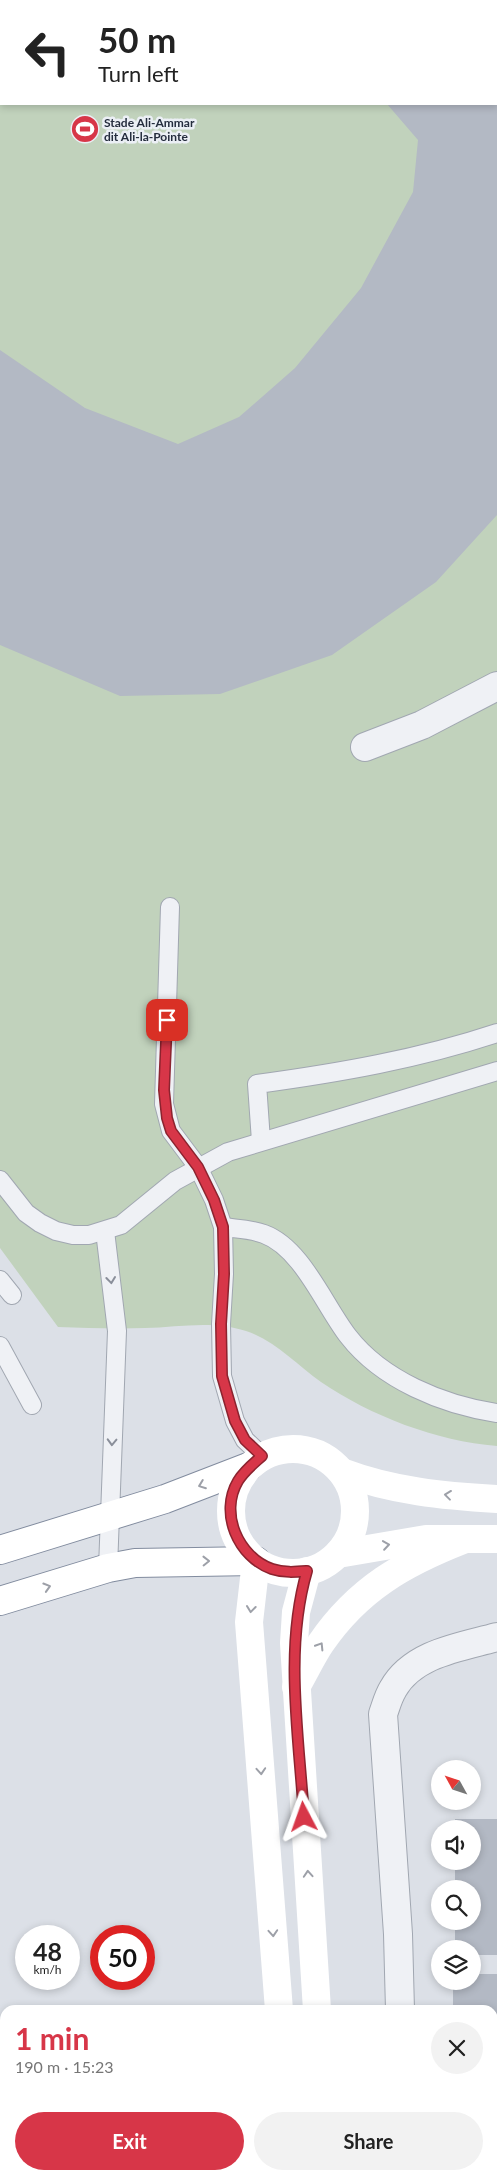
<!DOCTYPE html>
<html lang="en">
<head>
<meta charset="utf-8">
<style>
  :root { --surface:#fff; --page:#f2f2f2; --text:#222; --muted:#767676; --accent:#d73648 }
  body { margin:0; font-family:Lato,sans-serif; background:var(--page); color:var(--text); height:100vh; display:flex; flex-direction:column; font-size:19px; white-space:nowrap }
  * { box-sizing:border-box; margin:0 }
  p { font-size:16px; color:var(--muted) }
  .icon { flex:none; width:28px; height:28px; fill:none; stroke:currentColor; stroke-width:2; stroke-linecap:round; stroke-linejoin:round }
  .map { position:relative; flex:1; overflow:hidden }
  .sheet { position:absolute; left:0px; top:2005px; width:498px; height:175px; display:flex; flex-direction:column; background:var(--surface); border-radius:15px 15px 0 0; box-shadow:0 2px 8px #0003 }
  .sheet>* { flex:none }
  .top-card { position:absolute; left:0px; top:0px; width:498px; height:105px; box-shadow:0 2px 8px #0003; background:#fff; color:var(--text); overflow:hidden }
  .needle { width:32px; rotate:310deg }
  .controls { position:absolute; left:431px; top:1760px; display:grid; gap:10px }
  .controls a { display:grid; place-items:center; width:50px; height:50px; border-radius:50%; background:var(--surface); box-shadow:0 2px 8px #0003; font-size:25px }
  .speed { position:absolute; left:15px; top:1925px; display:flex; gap:10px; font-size:25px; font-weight:700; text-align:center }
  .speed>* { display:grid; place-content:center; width:65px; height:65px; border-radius:50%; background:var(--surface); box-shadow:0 2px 8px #0003; line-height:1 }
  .speed small { font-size:12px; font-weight:400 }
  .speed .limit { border:8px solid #d22; background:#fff; color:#111 }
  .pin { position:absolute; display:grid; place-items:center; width:42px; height:42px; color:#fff; margin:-21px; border-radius:10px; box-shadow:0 2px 8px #0006 }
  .me { position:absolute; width:55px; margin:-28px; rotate:356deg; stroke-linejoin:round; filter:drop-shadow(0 0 4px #0008) }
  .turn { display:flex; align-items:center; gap:18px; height:105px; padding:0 15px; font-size:22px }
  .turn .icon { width:65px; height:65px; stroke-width:2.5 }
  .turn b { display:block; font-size:35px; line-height:42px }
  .round { display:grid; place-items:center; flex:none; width:52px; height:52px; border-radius:26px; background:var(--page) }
  .headline { display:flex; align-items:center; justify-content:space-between; height:85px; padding:0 15px }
  h1 { font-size:30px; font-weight:700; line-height:38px; color:var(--accent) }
  .primary-button { display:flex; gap:10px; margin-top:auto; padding:10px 15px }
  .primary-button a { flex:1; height:58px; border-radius:30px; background:var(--accent); color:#fff; font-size:20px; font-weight:700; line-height:58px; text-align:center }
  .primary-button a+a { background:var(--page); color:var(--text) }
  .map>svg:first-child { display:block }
  .park { fill:#c1d2bc; fill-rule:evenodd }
  .building { fill:#b3b9c4 }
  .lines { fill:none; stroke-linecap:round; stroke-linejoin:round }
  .lane-casing { stroke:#a1a7b1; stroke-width:20 }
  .street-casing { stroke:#a1a7b1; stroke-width:30 }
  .highway-casing { stroke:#828c9f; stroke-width:30 }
  .lane { stroke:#eff1f5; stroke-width:18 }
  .street { stroke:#eff1f5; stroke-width:28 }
  .secondary { stroke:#fff; stroke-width:28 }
  .highway { stroke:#fff; stroke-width:28 }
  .oneway { stroke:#8a8f9a }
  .oneway2 { stroke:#9da0a8 }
  .route-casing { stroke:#8c232f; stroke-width:12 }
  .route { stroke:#d73648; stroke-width:9 }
  .labels { text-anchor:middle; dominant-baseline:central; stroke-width:5; stroke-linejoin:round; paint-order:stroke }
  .poi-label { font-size:12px; font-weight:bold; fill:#252d3e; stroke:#ebeff5; text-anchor:start }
</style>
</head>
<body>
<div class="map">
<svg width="497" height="2180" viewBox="0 0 497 2180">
  <rect width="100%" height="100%" fill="#dce0e7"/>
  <path class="park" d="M 0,0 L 497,0 L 497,1446 C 436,1441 371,1416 321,1382 C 297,1365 274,1340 246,1331 C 213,1320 179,1327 145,1328 C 116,1329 87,1328 58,1327 L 0,1248 ZM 1,1 L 496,1 L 496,104 L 1,104 Z"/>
  <g class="building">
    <path d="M 387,104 L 497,104 L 497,515 L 436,582 L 332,655 L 220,694 L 120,696 L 0,645 L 0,350 L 85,408 L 178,444 L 239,417 L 295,368 L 361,288 L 413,192 L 418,140 Z"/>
    <path d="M 455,1819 L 497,1819 L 497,1955 L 472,1955 L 472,1949 L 455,1949 L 455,1921 L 472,1921 L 472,1889 L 455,1889 L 455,1861 L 472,1861 L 472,1829 L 455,1829 Z"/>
    <path d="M 472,1974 L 497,1974 L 497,2111 L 492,2111 L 492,2010 L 453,2010 L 453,1981 L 472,1981 Z"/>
    <path d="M 492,2123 L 497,2123 L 497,2180 L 459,2180 L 459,2175 L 492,2175 Z"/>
  </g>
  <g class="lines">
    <defs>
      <g id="lane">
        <path d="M 170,907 L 164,1104 L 171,1131 L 198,1167 L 214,1200 L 223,1227 L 224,1274 L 221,1324 L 222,1376 L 235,1421 L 245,1440 L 262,1456"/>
        <path d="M 261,1141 L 257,1084 C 338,1073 419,1059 497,1033"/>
        <path d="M 0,1180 L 26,1213 L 40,1223 L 56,1231 L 73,1235 L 89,1235 L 121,1225 L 175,1181 L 228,1152 L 497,1071"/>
        <path d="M 223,1227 C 237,1229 251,1229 264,1234 C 302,1248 324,1305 348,1336 C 382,1380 443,1405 497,1413"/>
        <path d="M 105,1231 L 117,1331 L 108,1568"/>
        <path d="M 0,1280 L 12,1295"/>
        <path d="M 0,1346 L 32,1405"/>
      </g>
      <g id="street">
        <path d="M 365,747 L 422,725 L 497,686"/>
        <path d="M 400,2010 L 398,1934 L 383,1714 C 386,1706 388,1697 393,1689 C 413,1653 461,1647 497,1637"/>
        <path d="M 404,2180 L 404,2175"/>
      </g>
      <g id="highway">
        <path d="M 0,1550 L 165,1499 L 248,1467"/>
        <path d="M 0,1601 L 108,1568 L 135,1563 L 256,1561"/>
      </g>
    </defs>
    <use href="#lane" class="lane-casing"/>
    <use href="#street" class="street-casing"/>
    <use href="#highway" class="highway-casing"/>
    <use href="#lane" class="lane"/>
    <use href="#street" class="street"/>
    <g class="secondary">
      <circle cx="293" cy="1511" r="62"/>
      <path d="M 342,1472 C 392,1491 444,1496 497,1499"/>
      <path d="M 338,1554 L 426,1539 L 497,1539"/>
      <path d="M 256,1561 L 249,1622 L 279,2010"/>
      <path d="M 307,1571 L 296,1612 L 294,1643 L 317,2010"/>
      <path d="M 296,1687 C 305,1672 312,1656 321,1643 C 358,1589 404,1563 463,1540"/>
      <path d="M 289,2175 L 289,2180"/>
      <path d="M 327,2175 L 327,2180"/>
    </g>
    <use href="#highway" class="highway"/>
  </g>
  <defs><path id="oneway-chevron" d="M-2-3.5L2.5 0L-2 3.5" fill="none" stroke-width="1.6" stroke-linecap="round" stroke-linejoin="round" transform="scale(1.25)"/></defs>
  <g class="oneway">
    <use href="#oneway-chevron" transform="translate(111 1280) rotate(83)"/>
    <use href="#oneway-chevron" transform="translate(112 1442) rotate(92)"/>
  </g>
  <g class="oneway2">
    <use href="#oneway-chevron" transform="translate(202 1485) rotate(159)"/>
    <use href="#oneway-chevron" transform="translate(448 1495) rotate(-173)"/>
    <use href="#oneway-chevron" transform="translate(386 1545) rotate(-8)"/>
    <use href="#oneway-chevron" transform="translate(206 1561) rotate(-1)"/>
    <use href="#oneway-chevron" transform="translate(47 1587) rotate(-17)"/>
    <use href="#oneway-chevron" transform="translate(251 1609) rotate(97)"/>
    <use href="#oneway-chevron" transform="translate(320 1646) rotate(-58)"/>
    <use href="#oneway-chevron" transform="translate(261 1771) rotate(86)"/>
    <use href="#oneway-chevron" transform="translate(308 1874) rotate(-94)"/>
    <use href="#oneway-chevron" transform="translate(273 1933) rotate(86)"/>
  </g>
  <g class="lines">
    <defs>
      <path id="route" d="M 167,1020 L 164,1090 L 167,1118 L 171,1131 L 198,1167 L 214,1200 L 223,1227 L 224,1274 L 221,1324 L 222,1376 L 235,1421 L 245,1440 L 262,1456 C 253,1464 244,1471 238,1481 C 219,1513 238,1557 272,1569 C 284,1573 295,1572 307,1571 C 284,1649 299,1737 304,1817"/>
    </defs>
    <use href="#route" class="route-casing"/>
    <use href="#route" class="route"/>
  </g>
  <defs>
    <symbol id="stadium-disc" viewBox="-11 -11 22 22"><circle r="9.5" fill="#d73648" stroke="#ebeff5"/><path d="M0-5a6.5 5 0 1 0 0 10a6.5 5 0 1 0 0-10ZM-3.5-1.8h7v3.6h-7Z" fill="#fff"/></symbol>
  </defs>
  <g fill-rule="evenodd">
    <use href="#stadium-disc" x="69" y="113" width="32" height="32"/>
  </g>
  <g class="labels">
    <g class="poi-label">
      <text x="104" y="122">Stade Ali-Ammar<tspan x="104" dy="14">dit Ali-la-Pointe</tspan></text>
    </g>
  </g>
</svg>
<div class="controls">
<a><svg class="needle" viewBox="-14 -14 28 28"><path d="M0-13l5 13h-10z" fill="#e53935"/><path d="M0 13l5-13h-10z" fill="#767676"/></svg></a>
<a><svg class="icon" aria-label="sound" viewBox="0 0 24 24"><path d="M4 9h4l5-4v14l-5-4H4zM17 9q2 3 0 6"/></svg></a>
<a><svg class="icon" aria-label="search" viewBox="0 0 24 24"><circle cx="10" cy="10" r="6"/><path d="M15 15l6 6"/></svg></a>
<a><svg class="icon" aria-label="layers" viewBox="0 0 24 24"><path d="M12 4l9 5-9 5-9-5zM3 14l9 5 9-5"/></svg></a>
</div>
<div class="speed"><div>48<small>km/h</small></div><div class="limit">50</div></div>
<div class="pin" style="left:167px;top:1020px;background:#d93025"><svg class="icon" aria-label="arrive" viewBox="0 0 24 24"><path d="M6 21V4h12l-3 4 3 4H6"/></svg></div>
<svg class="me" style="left:304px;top:1817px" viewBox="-20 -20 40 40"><path d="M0-17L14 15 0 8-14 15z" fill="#d73648" stroke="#fff" stroke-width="4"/></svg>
<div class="top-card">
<div class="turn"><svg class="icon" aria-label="left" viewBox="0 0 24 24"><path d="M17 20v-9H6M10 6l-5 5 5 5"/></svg><div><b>50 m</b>Turn left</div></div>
</div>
<section class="sheet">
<div class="headline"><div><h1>1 min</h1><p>190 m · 15:23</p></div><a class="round"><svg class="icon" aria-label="close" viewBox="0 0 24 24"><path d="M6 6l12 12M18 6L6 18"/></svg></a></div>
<div class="primary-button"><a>Exit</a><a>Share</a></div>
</section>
</div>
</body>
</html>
